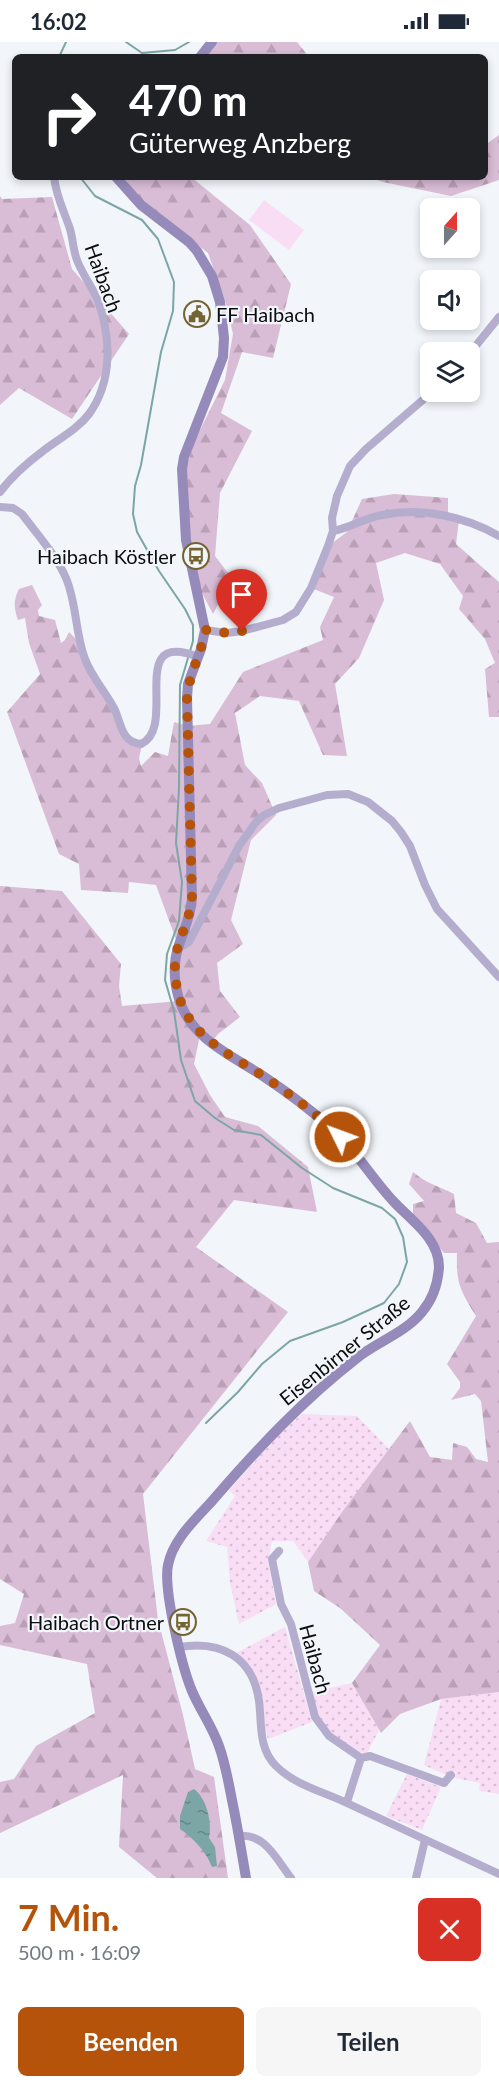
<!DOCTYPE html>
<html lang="de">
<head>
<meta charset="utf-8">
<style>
  :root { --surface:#fff; --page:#f6f6f7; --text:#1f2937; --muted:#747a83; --accent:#b45309 }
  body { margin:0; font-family:Lato,sans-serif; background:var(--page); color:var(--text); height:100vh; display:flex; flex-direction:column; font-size:22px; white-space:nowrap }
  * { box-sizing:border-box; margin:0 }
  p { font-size:20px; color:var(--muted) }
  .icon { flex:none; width:33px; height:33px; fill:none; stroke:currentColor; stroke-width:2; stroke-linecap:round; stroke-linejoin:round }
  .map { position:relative; height:1836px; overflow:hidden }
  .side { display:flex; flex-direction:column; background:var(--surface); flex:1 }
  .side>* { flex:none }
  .hud { position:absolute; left:12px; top:12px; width:476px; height:126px; border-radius:9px; box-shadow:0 3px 9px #0003; background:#202124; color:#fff; overflow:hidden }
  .needle { width:39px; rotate:21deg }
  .tools { position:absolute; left:420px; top:156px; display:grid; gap:12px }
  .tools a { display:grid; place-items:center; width:60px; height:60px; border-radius:9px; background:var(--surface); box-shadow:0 3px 9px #0003; font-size:30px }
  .pin { position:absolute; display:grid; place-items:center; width:51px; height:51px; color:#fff; margin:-62px -26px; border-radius:50% 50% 50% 0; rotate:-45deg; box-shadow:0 0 6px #0007 }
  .pin .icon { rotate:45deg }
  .me { position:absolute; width:66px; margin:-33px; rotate:312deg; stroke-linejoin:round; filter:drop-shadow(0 0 4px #0008) }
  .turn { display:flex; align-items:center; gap:21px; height:126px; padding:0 18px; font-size:27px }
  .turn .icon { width:78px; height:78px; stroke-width:2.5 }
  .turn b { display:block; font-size:42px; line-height:51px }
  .round { display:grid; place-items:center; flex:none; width:63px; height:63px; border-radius:9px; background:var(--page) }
  .head { display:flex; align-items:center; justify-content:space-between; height:102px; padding:0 18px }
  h1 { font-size:36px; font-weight:700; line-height:45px; color:var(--accent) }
  .action { display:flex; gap:12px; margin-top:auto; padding:12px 18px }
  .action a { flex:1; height:69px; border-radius:9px; background:var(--accent); color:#fff; font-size:24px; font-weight:700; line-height:69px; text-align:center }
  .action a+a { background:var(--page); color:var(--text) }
  .status { display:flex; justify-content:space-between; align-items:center; height:42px; padding:0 30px; background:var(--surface); direction:ltr }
  .status svg { height:16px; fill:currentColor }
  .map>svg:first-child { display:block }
  .grass { fill:url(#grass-dots) }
  .forest { fill:url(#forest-firs) }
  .pitch { fill:#f9ddf5 }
  .water { fill:url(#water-ripples) }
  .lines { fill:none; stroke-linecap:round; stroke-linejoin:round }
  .stream { stroke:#7ca6a5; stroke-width:2 }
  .street { stroke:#b5adce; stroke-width:8 }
  .secondary { stroke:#968aba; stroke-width:10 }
  .route { stroke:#b45309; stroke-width:10; stroke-dasharray:0 18 }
  .labels { text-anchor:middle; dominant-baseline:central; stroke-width:4.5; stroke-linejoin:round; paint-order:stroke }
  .street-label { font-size:20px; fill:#0b0c0e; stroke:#f2f5fa }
  .poi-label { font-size:20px; fill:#0b0c0e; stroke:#f2f5fa; text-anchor:end }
</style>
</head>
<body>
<div class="status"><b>16:02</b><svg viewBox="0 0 49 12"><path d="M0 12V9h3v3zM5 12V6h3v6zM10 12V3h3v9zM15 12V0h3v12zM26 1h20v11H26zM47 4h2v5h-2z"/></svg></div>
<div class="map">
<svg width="499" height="1836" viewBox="0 0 499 1836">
  <defs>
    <pattern id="grass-dots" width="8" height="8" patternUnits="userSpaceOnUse" patternTransform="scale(1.5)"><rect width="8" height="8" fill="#f9ddf5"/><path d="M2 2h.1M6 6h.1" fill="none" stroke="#d4bcd1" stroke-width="1.8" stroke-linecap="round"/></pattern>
    <pattern id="forest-firs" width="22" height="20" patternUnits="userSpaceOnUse" patternTransform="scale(1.5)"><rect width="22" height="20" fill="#d9bcd5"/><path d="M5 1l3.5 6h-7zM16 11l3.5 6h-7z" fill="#b9a0b6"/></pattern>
    <pattern id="water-ripples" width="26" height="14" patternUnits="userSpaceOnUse" patternTransform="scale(1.5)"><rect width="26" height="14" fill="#7ca6a5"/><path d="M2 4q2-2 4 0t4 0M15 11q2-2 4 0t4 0" fill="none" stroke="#648685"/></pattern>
  </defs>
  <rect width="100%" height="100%" fill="#f2f5fa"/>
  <g class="grass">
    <path d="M 302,1372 L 357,1374 L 390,1408 L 342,1470 L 308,1520 L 293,1499 L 272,1499 L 268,1519 L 276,1562 L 239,1582 L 230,1541 L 227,1505 L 206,1499 L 235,1454 L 229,1448 L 280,1392 Z"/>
    <path d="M 285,1585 L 312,1680 L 268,1697 L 248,1625 L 236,1611 Z"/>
    <path d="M 352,1641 L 379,1688 L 367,1711 L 355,1710 L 332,1692 L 319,1678 L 312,1650 Z"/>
    <path d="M 499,1650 L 499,1752 L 479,1749 L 480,1741 L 455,1736 L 456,1730 L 451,1729 L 446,1733 L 424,1723 L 441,1657 Z"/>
    <path d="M 407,1732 L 441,1745 L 422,1788 L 386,1774 Z"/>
  </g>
  <g class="forest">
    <path d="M 214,0 L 297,0 L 309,15 L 207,15 Z"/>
    <path d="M 499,93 L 499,138 L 451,154 L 383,140 L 368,135 L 484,135 L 485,103 Z"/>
    <path d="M 124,135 L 191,135 L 250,183 L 291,242 L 273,316 L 242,310 L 221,371 L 252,389 L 220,451 L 215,514 L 232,536 L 213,572 L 200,547 L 191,507 L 186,426 L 195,398 L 225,338 L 233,292 L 226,262 L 208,211 L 136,154 Z"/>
    <path d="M 0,154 L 2,157 L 52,155 L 72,227 L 129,292 L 72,377 L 19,346 L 0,363 Z"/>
    <path d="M 394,452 L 448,456 L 448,474 L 459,478 L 456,502 L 499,540 L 499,675 L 489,675 L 485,627 L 495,621 L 485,597 L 459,567 L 463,554 L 440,522 L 405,511 L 376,521 L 384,558 L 359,616 L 335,642 L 347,714 L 323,713 L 299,659 L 260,654 L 235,671 L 245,723 L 262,741 L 276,773 L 251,798 L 231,878 L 243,902 L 217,921 L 220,949 L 240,975 L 218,992 L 211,1001 L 200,993 L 194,1022 L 210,1053 L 225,1075 L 258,1084 L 308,1125 L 317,1170 L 234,1158 L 196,1205 L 288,1270 L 143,1452 L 158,1578 L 183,1673 L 195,1727 L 214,1735 L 228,1836 L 157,1836 L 119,1805 L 123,1733 L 0,1791 L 0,1740 L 14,1737 L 36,1704 L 95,1671 L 87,1622 L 0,1603 L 0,1584 L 15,1581 L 24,1552 L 0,1537 L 0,844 L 62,849 L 121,922 L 119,944 L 122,964 L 179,959 L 178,903 L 156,843 L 129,840 L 128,851 L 81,848 L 79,822 L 59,812 L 7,670 L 40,632 L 29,601 L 25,576 L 18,578 C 14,567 13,558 19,547 L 32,543 L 42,563 L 38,568 L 39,574 L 55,578 L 61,601 L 65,598 L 69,590 L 79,600 L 131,698 L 143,699 L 139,716 L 141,724 L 155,710 L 168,714 L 174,680 L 188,684 L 210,682 L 243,630 L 323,598 L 320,585 L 334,555 L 311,546 L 331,502 L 347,490 L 362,457 Z"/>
    <path d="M 413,1130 C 427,1142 439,1144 454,1152 L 456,1171 L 476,1181 L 487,1201 L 499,1200 L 499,1650 L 441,1657 L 400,1672 L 381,1691 L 352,1641 L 380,1603 L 340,1566 L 314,1549 L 308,1520 L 342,1470 L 410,1379 L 430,1415 L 452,1418 L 453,1401 L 467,1405 L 476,1417 L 488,1420 L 481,1359 L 475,1352 L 451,1358 L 460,1346 L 460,1340 L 447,1322 L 476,1274 C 460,1248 456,1241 457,1211 L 444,1211 L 413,1173 L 413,1162 L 424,1159 L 409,1142 Z"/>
  </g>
  <path class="pitch" d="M 264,158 L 304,188 L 289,208 L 249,178 Z"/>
  <path class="water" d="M 194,1747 C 207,1757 212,1780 209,1796 L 215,1805 L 217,1824 L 212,1825 C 206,1809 193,1796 180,1787 L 180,1774 L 188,1750 Z"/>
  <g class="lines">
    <g class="stream">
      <path d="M 126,0 L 142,11 L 175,8 L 189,0"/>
      <path d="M 59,15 L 66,0"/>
      <path d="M 80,135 L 95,154 L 142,178 L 158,197 L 174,240 L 173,269 L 161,310 L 141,423 L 135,444 L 133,472 L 137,490 L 159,529 L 185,567 L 193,583 L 193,599 L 180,643 L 179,746 L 176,801 L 182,840 L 179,879 L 167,912 L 165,938 L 174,969 L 181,1018 L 195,1059 L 215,1076 L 234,1088 L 261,1093 L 302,1126 L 333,1146 L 382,1166 L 395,1177 L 403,1195 L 407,1220 L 399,1242 L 384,1261 L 343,1280 L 290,1299 L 262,1322 L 238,1350 L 206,1381"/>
    </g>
    <g class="street">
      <path d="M 470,311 L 499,275"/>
      <path d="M 0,450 C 12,434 27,421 43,409 C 58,397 77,388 89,372 C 113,339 111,295 98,259 C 92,244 82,232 77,218 C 73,208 73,197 70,187 C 64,169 56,154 54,135"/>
      <path d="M 0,465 L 13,466 L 22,472 C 37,492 56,513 66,536 C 77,562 75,591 85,617 C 92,636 106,650 115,668 C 121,682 122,701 141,702 C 179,685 125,586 198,615"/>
      <path d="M 333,489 C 350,486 364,476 382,473 C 421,465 464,474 499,494"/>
      <path d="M 205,588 L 227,591 L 242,589 L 283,578 L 296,570 L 311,546 L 328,504 L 333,489 L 332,476 L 337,454 L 350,424 L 366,407 L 432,350"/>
      <path d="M 178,903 L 183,904 L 189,900 L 239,804 L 256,780 L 264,773 L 279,766 L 327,753 L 348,752 L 368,760 L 392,779 L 401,790 L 410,804 L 425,843 L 437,867 L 499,935"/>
      <path d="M 279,1509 L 272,1517 L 281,1562 L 291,1582 L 315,1675 L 329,1694 L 361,1716"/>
      <path d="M 179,1605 C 221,1598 253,1615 259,1659 C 262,1682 258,1706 276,1724 C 296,1744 325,1750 349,1762 C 399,1785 449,1809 499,1832"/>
      <path d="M 347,1760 L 361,1716 L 370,1714 L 444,1741 L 451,1733"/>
      <path d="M 239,1794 C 265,1791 277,1818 291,1836"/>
      <path d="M 416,1836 L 425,1798"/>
    </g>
    <g class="secondary">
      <path d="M 200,15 L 212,0"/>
      <path d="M 116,135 L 141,163 L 189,200 L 197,209 L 212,234 L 220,260 L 224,296 L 223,315 L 184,415 L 182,427 L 186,498 L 205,588 L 201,607 L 188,642 L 187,656 L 192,856 C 191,874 184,887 179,903 C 173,920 174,940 179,957 C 191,997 231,1013 263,1034 C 287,1050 310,1067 331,1086 C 356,1108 372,1137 395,1161 C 412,1179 439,1197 439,1225 C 438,1241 432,1258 422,1270 C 405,1291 377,1300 357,1316 C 303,1358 257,1407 213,1458 C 196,1477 173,1497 168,1523 C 163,1547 182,1625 192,1649 C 200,1668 212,1684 219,1704 C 226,1723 229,1744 233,1763 C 238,1788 242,1812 246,1836"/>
    </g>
  </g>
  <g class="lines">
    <path class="route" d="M 242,589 L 227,591 L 206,588 C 201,612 189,632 187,656 L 192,856 C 190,881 174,902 175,926 C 176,991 223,1007 269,1038 C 294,1055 319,1074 340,1095"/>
  </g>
  <defs>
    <symbol id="civic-ring" viewBox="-11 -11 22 22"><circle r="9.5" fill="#f2f5fa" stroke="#736330" stroke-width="1.5"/><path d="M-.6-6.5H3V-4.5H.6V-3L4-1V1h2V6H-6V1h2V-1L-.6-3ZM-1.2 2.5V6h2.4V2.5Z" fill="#736330"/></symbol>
    <symbol id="bus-ring" viewBox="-11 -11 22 22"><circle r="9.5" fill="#f2f5fa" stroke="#736330" stroke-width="1.5"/><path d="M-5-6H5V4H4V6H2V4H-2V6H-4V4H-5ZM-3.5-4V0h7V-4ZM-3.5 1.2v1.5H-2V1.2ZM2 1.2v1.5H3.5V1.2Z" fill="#736330"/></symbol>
  </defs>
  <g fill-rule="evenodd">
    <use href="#civic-ring" x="182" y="257" width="30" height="30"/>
    <use href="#bus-ring" x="181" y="499" width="30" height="30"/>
    <use href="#bus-ring" x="168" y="1565" width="30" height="30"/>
  </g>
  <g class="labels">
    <g class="street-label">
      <text transform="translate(104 236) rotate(70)">Haibach</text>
      <text transform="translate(344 1308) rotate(-39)">Eisenbirner Straße</text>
      <text transform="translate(316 1617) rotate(75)">Haibach</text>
    </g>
    <g class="poi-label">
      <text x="216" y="272" text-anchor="start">FF Haibach</text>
      <text x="176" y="514">Haibach Köstler</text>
      <text x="164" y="1580">Haibach Ortner</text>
    </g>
  </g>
</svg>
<div class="tools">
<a><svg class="needle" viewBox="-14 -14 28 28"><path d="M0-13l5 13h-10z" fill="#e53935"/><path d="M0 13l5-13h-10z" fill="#747a83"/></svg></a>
<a><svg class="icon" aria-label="sound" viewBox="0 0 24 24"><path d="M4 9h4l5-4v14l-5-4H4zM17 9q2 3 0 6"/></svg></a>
<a><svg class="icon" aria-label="layers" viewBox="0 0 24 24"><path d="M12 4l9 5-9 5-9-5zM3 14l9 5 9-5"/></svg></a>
</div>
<div class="pin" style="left:242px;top:589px;background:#d93025"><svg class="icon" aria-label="arrive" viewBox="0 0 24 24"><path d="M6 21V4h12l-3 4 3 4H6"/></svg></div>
<svg class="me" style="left:340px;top:1095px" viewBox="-20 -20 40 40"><circle r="17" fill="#b45309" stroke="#fff" stroke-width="3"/><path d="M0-11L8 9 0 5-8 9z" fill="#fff"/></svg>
<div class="hud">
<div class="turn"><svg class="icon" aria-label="right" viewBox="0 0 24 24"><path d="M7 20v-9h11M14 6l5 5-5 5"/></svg><div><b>470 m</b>Güterweg Anzberg</div></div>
</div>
</div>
<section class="side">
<div class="head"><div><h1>7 Min.</h1><p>500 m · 16:09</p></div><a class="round" style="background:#d93025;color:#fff"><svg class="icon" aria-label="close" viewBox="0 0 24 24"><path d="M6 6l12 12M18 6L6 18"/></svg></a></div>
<div class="action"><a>Beenden</a><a>Teilen</a></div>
</section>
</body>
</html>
